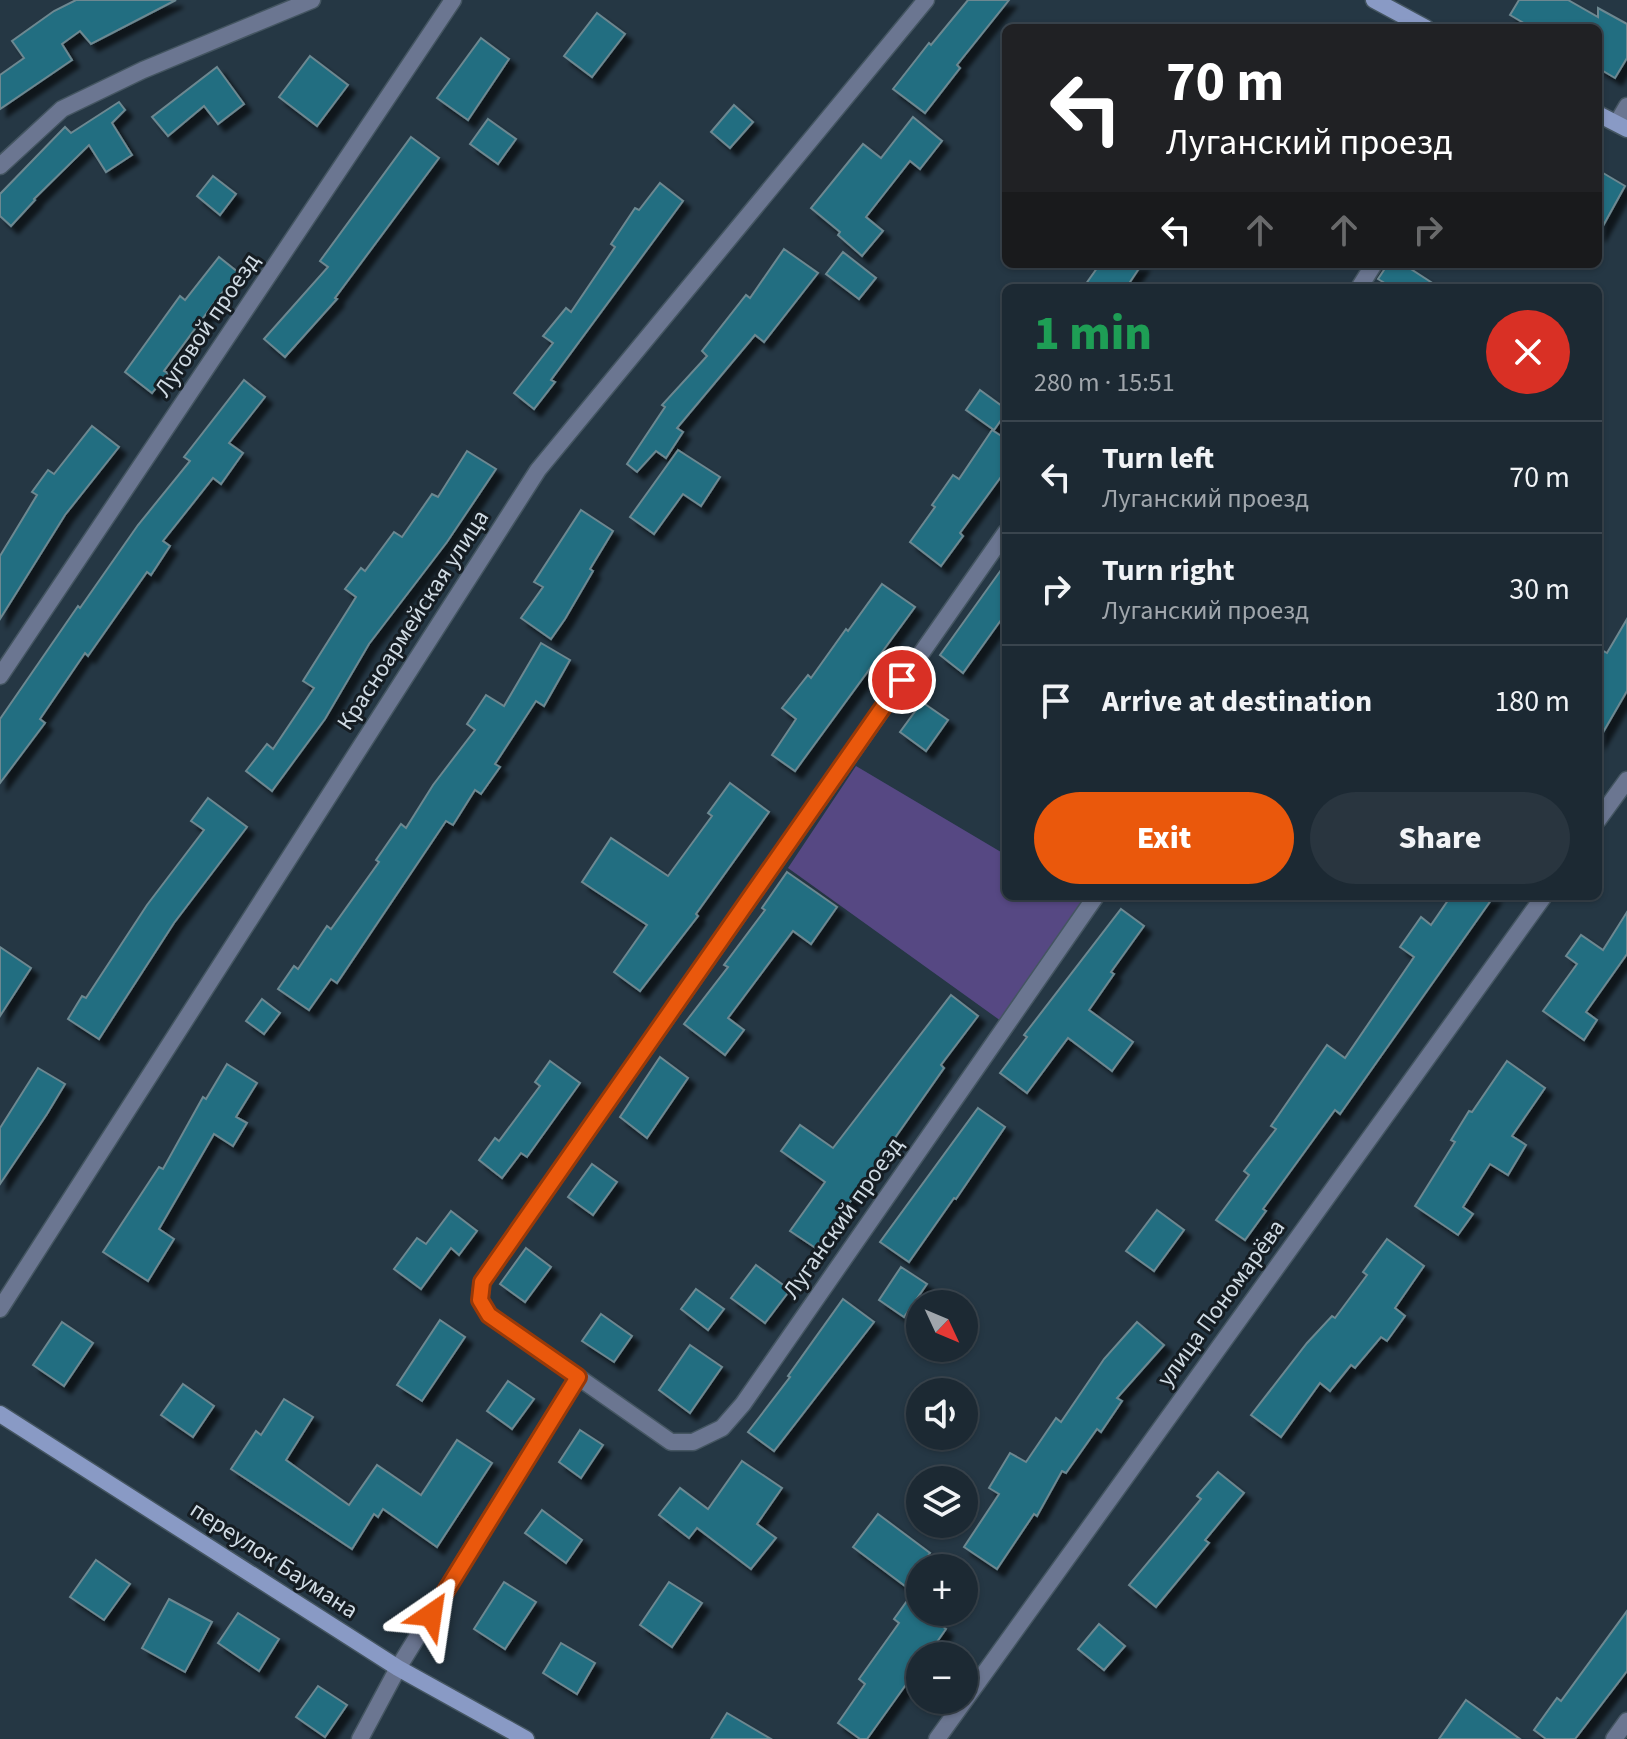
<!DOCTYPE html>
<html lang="en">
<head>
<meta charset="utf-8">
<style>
  :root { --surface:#1c2933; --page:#29353f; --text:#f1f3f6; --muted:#a0a6ac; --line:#3a454e; --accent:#ea580c }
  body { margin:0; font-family:"Source Sans 3",sans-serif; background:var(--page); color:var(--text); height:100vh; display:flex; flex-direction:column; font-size:30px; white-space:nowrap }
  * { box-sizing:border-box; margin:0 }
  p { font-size:26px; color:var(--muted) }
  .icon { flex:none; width:44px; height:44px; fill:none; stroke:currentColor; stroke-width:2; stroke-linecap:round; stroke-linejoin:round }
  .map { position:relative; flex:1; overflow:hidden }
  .drawer { position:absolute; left:1002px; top:284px; width:600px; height:616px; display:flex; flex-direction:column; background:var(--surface); border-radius:12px; box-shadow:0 2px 6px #0004,0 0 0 2px var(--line) }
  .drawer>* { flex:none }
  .hud { position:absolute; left:1002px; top:24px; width:600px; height:244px; border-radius:12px; box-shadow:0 2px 6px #0004,0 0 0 2px var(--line); background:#202124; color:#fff; overflow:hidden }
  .needle { width:52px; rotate:134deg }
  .buttons { position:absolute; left:906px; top:1290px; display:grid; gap:16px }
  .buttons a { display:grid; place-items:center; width:72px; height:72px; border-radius:50%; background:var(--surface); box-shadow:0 2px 6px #0004,0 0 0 2px var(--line); font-size:40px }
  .pin { position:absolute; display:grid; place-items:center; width:68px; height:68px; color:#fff; margin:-34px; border:4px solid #fff; border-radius:50%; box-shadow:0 2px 8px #0007 }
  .me { position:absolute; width:88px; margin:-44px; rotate:32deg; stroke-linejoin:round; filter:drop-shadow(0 0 6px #0008) }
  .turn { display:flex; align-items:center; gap:28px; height:168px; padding:0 32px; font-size:36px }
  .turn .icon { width:104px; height:104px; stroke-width:2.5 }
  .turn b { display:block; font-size:56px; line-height:68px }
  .lanes { display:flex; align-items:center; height:76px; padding:0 32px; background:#0003; justify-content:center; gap:40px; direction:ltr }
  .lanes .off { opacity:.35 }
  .round { display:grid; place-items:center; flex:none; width:84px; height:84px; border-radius:42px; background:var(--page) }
  .summary { display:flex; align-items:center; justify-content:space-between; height:136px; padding:0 32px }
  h1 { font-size:48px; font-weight:800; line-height:60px; color:#1e9e55 }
  .cta { display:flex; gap:16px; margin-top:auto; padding:16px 32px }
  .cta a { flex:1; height:92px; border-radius:48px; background:var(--accent); color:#fff; font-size:32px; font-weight:800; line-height:92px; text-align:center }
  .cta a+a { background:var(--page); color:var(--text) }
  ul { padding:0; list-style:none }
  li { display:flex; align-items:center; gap:24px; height:112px; padding:0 32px; border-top:2px solid var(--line) }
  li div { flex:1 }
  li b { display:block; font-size:30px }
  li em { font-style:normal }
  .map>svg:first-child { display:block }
  .green { fill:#564883 }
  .building { fill:#216e81; stroke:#6d8891; stroke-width:2; filter:url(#shadow) }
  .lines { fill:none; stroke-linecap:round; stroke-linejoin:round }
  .street-casing { stroke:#445561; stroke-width:19 }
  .secondary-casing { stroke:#445561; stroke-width:19 }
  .street { stroke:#6b7691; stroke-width:16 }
  .secondary { stroke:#899ac5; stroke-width:16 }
  .route-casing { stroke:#983908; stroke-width:20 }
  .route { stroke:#ea580c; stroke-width:14 }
  .labels { text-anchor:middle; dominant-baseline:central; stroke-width:6; stroke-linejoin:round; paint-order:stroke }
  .street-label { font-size:24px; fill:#d0dbe4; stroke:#151d23 }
</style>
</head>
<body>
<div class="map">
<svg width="1627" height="1739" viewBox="0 0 1627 1739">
  <defs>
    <filter id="shadow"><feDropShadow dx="7" dy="7" stdDeviation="2" flood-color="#0009"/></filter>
  </defs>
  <rect width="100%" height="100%" fill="#253744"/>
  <path class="green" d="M 856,766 L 1006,855 L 1006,896 L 1076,896 L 1084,901 L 1001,1021 L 788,868 Z"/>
  <g class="building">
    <path d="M 76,0 L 176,0 L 91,44 L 80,31 L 62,44 L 72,60 L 0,109 L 0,75 L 24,58 L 12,41 L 54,11 Z"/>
    <path d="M 968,0 L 1009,0 L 957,65 L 960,68 L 925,113 L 893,89 L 929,43 L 931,45 Z"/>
    <path d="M 1519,0 L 1568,0 L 1598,17 L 1598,8 L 1627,24 L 1627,58 L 1615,78 L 1598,68 L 1598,28 L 1532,28 L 1510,15 Z"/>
    <path d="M 597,13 L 625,34 L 592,77 L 564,56 Z"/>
    <path d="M 481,38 L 509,59 L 468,120 L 437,98 Z"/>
    <path d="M 310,56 L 348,85 L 317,126 L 279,97 Z"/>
    <path d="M 217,67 L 244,104 L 218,124 L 204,106 L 168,136 L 152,117 Z"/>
    <path d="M 119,102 L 125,110 L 112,123 L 132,155 L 106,172 L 89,145 L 34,199 L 35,200 L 11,226 L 0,216 L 0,194 L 65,127 L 71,133 Z"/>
    <path d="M 734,105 L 753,122 L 730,148 L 711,132 Z"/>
    <path d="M 913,117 L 942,141 L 920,169 L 910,161 L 866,217 L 883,231 L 862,256 L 838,235 L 840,232 L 811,208 L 863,144 L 881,158 Z"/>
    <path d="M 488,119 L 516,139 L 498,164 L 470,144 Z"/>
    <path d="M 411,137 L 439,158 L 335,298 L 337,299 L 285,357 L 264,339 L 328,267 L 320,261 Z"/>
    <path d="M 1598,170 L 1625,186 L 1598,235 Z"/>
    <path d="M 213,176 L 236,194 L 220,215 L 197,196 Z"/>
    <path d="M 660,183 L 683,201 L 551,380 L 555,382 L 534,409 L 514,393 L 553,343 L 543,336 L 566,308 L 571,312 L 615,247 L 611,244 L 635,208 L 639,210 Z"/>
    <path d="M 784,249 L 818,273 L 764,342 L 755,335 L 677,428 L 683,432 L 666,458 L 656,451 L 637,472 L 627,464 L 665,407 L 662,405 L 707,356 L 702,351 L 746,295 L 750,298 Z"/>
    <path d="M 843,252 L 876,278 L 859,299 L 826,274 Z"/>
    <path d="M 219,257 L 239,273 L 220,295 L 164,371 L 168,373 L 152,393 L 125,372 L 180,296 L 185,300 Z"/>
    <path d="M 1100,264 L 1142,264 L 1126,288 L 1083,288 Z"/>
    <path d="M 1388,264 L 1403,264 L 1440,288 L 1393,288 L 1378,279 Z"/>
    <path d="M 244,380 L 265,397 L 229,443 L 243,453 L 221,484 L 213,478 L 163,541 L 170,546 L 151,575 L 147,572 L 88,656 L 85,653 L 40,719 L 45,723 L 0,783 L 0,719 L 78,606 L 80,608 L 138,525 L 190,461 L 184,457 Z"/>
    <path d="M 980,390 L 1006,409 L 1006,413 L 994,430 L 966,410 Z"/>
    <path d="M 92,426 L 119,447 L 65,515 L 0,619 L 0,556 L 37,495 L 32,492 L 48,470 L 54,474 Z"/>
    <path d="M 992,430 L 1006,439 L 1006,470 L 960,533 L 963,536 L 941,566 L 910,542 L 935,507 L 932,505 L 953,475 L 959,479 Z"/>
    <path d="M 678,450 L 720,477 L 701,506 L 683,494 L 654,534 L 630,517 Z"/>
    <path d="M 467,451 L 496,469 L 447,542 L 369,644 L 325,719 L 272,791 L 246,771 L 267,744 L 273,749 L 314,688 L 303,681 L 356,597 L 345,589 L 361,568 L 365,571 L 394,532 L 402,537 L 432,494 L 438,497 Z"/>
    <path d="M 581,510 L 613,531 L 590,569 L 593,571 L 565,619 L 551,639 L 521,618 L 543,587 L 534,582 Z"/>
    <path d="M 1006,563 L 1006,613 L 963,673 L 940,655 Z"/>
    <path d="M 882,584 L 915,607 L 795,771 L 772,755 L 796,719 L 782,708 L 808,675 L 811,678 L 846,629 L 848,631 Z"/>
    <path d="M 1627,619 L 1627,691 L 1598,741 L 1598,648 L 1607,653 Z"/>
    <path d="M 541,643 L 570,660 L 544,706 L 536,701 L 495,764 L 500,767 L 481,794 L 475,790 L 453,825 L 446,821 L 337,983 L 331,979 L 309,1010 L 278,989 L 294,966 L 298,969 L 327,926 L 331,929 L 379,862 L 376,860 L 401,824 L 406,828 L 433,785 L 475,730 L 467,724 L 486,695 L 504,706 Z"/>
    <path d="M 922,702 L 948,720 L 926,751 L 900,732 Z"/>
    <path d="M 730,783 L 769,812 L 696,914 L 698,916 L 640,991 L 614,972 L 647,925 L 582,882 L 611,838 L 668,876 L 712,816 L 708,813 Z"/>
    <path d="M 208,798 L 247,827 L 174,923 L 99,1039 L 68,1019 L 82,996 L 86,998 L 147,905 L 204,830 L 191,821 Z"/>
    <path d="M 787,872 L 837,907 L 811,944 L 793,931 L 728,1018 L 744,1030 L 725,1055 L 684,1024 L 728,967 L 724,965 L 765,910 L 762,908 Z"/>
    <path d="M 1451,896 L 1494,896 L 1340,1114 L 1335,1110 L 1263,1209 L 1266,1211 L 1245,1240 L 1216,1220 L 1249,1175 L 1244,1171 L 1276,1129 L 1271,1126 L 1327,1045 L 1345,1058 L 1414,957 L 1400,947 L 1421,917 L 1431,925 Z"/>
    <path d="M 1121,909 L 1144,926 L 1111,972 L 1114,974 L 1089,1010 L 1133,1042 L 1112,1071 L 1068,1038 L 1027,1093 L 1000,1073 L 1027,1037 L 1024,1035 Z"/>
    <path d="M 1627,912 L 1627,954 L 1586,1012 L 1597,1020 L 1584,1040 L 1543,1011 L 1577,964 L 1566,956 L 1581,935 L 1603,950 Z"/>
    <path d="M 0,947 L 31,968 L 0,1016 Z"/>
    <path d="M 951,995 L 978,1016 L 941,1065 L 944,1068 L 817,1249 L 790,1231 L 825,1182 L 781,1151 L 800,1125 L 833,1148 Z"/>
    <path d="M 262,999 L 280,1013 L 264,1034 L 246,1021 Z"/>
    <path d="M 660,1057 L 688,1078 L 647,1138 L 620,1117 Z"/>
    <path d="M 550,1061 L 580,1083 L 527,1157 L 521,1153 L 502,1178 L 479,1160 L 495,1138 L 499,1141 L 540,1086 L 535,1082 Z"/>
    <path d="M 1507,1061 L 1545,1088 L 1512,1136 L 1526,1145 L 1508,1175 L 1490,1164 L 1463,1207 L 1473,1214 L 1458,1235 L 1415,1206 L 1455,1142 L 1451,1140 L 1469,1111 L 1472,1112 Z"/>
    <path d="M 227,1064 L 257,1083 L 236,1117 L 247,1123 L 233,1146 L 214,1134 L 159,1229 L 174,1239 L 148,1281 L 103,1252 L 159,1167 L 163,1169 L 203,1097 L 206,1099 Z"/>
    <path d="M 38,1068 L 65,1084 L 47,1114 L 0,1184 L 0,1128 Z"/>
    <path d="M 978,1108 L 1005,1127 L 956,1199 L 954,1198 L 909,1262 L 880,1242 Z"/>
    <path d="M 592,1164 L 617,1182 L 593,1215 L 568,1197 Z"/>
    <path d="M 1157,1210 L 1184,1230 L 1154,1271 L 1126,1251 Z"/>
    <path d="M 451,1211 L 477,1231 L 459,1255 L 451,1248 L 421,1289 L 394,1269 L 417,1238 L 426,1244 Z"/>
    <path d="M 1387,1239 L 1424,1266 L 1395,1308 L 1405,1316 L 1387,1341 L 1381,1337 L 1355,1368 L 1351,1365 L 1330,1391 L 1320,1383 L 1281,1437 L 1251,1415 L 1307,1343 L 1332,1316 L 1335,1318 L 1367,1275 L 1363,1272 Z"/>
    <path d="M 526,1248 L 551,1267 L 525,1302 L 500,1284 Z"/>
    <path d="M 756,1265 L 790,1290 L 765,1323 L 731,1298 Z"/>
    <path d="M 901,1267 L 927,1284 L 904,1317 L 879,1300 Z"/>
    <path d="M 696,1289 L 724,1309 L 708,1330 L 681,1309 Z"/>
    <path d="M 843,1299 L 874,1322 L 774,1451 L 748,1432 L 790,1377 L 788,1376 Z"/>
    <path d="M 601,1314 L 632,1336 L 614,1362 L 582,1341 Z"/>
    <path d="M 440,1320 L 465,1337 L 422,1401 L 397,1385 Z"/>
    <path d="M 62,1322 L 93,1343 L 64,1386 L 33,1365 Z"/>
    <path d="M 1137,1322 L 1164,1345 L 1117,1398 L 1122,1401 L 1101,1432 L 1097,1429 L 1066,1473 L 1062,1471 L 1037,1516 L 1034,1514 L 997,1569 L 964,1547 L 999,1494 L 989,1488 L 1010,1453 L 1026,1462 L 1056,1418 L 1061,1422 L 1104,1359 Z"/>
    <path d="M 690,1345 L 722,1367 L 690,1413 L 659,1390 Z"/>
    <path d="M 508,1381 L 534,1399 L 512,1429 L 487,1411 Z"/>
    <path d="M 183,1384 L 214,1406 L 193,1437 L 161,1415 Z"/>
    <path d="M 284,1399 L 313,1417 L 286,1460 L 349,1505 L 377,1465 L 421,1495 L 457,1440 L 492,1463 L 437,1547 L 383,1509 L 378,1517 L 374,1514 L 352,1549 L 231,1469 L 256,1431 L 261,1435 Z"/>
    <path d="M 580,1430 L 603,1445 L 581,1478 L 559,1462 Z"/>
    <path d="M 742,1461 L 782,1488 L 757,1524 L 776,1538 L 751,1569 L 697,1528 L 689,1538 L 659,1515 L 680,1488 L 708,1509 Z"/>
    <path d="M 1218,1472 L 1244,1493 L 1205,1540 L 1209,1543 L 1156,1607 L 1129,1585 L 1201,1499 L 1197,1496 Z"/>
    <path d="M 542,1510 L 582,1540 L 566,1563 L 525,1533 Z"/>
    <path d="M 878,1514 L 930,1553 L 905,1586 L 853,1547 Z"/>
    <path d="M 96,1560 L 130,1584 L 104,1620 L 70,1597 Z"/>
    <path d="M 504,1582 L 536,1602 L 505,1649 L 474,1629 Z"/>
    <path d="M 669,1582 L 702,1603 L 672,1647 L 640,1625 Z"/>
    <path d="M 169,1599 L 212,1622 L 185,1672 L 142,1648 Z"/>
    <path d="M 907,1601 L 946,1629 L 927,1656 L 920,1656 L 920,1665 L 867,1739 L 860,1739 L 838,1723 L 865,1684 L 859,1679 L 899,1623 L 894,1619 Z"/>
    <path d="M 1627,1611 L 1627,1671 L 1575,1739 L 1546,1739 L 1534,1730 L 1557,1698 L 1561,1701 Z"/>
    <path d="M 238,1613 L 279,1639 L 259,1671 L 218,1643 Z"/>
    <path d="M 1099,1624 L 1125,1646 L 1104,1670 L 1078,1649 Z"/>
    <path d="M 561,1643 L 595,1663 L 577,1694 L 543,1673 Z"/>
    <path d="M 318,1686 L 347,1705 L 325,1737 L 296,1717 Z"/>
    <path d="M 1466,1700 L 1520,1739 L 1439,1739 Z"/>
    <path d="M 727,1713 L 771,1739 L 711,1739 Z"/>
  </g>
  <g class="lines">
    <defs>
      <g id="street">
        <path d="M 1617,123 L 1627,106"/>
        <path d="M 0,166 L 62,109 L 143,70 L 312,0"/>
        <path d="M 1359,288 L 1374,264"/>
        <path d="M 0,676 L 453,0"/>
        <path d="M 1598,820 L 1627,780"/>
        <path d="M 0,1309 L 538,470 L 926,0"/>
        <path d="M 578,1377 L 671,1442 L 693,1442 L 722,1428 L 743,1404 L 1096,896"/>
        <path d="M 360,1739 L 398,1668 L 578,1377 L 489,1315 L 480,1300 L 482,1282 L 1006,532"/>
        <path d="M 937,1739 L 1544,896"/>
        <path d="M 1614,1739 L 1627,1721"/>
      </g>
      <g id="secondary">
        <path d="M 1374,0 L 1426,28"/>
        <path d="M 1598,114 L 1627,129"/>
        <path d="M 0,1414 L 398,1668 L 526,1739"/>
      </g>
    </defs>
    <use href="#street" class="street-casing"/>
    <use href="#secondary" class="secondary-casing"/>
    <use href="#street" class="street"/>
    <use href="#secondary" class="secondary"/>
  </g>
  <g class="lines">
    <defs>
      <path id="route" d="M 431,1615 L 578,1377 L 489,1315 L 480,1300 L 482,1282 L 902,680"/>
    </defs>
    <use href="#route" class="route-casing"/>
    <use href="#route" class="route"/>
  </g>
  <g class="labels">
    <g class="street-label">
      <text transform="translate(207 325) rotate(-56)">Луговой проезд</text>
      <text transform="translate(413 620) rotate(-57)">Красноармейская улица</text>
      <text transform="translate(843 1218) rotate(-55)">Луганский проезд</text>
      <text transform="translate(1221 1303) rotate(-54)">улица Пономарёва</text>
      <text transform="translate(274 1560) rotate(33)">переулок Баумана</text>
    </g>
  </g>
</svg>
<div class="buttons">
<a><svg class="needle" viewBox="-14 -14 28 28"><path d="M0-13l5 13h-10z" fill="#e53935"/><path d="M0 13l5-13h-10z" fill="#a0a6ac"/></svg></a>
<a><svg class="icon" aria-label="sound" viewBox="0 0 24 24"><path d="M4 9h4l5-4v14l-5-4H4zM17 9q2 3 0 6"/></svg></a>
<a><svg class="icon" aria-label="layers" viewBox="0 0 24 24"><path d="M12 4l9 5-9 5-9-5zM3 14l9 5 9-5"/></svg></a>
<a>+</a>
<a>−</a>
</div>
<div class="pin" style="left:902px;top:680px;background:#d93025"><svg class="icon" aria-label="arrive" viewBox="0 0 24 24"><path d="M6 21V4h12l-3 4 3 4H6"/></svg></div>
<svg class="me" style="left:431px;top:1615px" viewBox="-20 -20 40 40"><path d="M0-17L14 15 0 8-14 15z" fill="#ea580c" stroke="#fff" stroke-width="4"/></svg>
<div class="hud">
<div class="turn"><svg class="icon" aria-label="left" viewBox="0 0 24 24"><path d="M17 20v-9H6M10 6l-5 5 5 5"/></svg><div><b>70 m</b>Луганский проезд</div></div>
<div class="lanes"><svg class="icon" aria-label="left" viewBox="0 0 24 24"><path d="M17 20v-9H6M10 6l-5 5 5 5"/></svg><svg class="icon off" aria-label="ahead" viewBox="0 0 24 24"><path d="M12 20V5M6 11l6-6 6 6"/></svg><svg class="icon off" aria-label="ahead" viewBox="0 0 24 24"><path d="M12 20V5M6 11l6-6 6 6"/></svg><svg class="icon off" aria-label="right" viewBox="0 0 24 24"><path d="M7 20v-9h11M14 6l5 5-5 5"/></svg></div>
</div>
<section class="drawer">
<div class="summary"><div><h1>1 min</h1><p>280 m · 15:51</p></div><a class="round" style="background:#d93025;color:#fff"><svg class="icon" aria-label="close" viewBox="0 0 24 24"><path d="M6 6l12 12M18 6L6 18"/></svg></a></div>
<ul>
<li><svg class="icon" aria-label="left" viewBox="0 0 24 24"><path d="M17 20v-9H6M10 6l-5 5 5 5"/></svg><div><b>Turn left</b><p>Луганский проезд</p></div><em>70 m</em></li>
<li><svg class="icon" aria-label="right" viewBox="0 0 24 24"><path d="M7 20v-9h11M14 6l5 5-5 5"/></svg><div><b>Turn right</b><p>Луганский проезд</p></div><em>30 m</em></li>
<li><svg class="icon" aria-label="arrive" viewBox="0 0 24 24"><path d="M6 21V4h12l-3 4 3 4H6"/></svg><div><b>Arrive at destination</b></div><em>180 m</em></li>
</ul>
<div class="cta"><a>Exit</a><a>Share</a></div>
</section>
</div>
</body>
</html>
